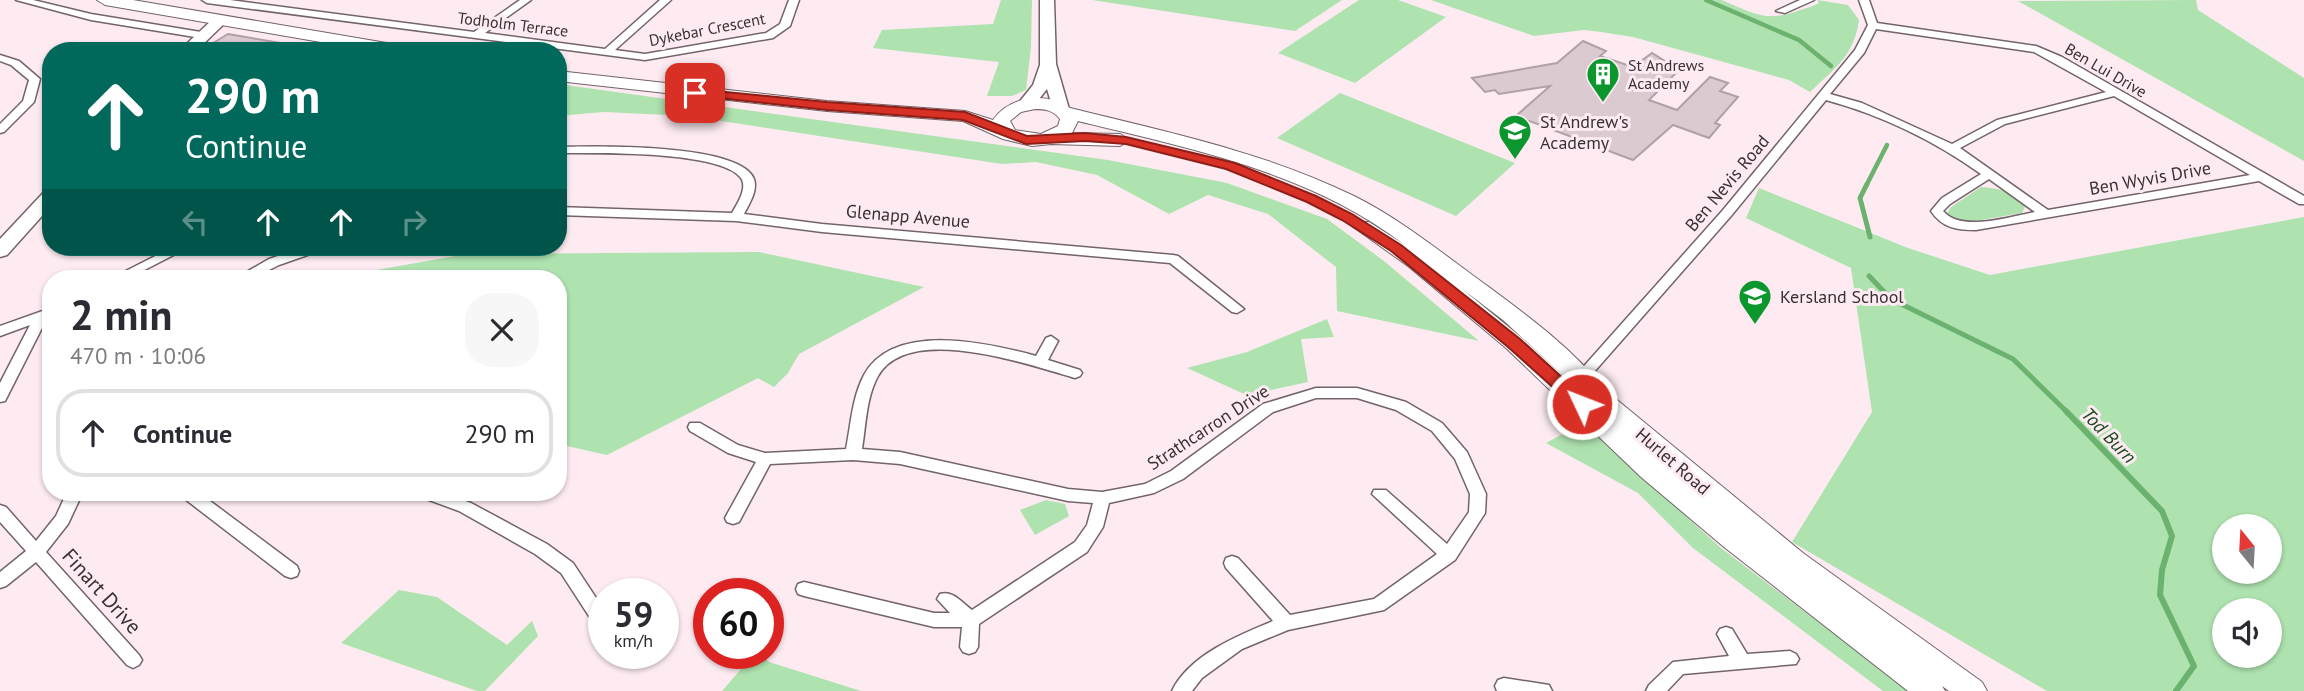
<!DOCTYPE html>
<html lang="en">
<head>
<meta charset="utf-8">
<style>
  :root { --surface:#fff; --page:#f7f7f7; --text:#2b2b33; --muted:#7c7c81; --line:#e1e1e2 }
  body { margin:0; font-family:"PT Sans",sans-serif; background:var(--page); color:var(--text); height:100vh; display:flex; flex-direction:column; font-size:26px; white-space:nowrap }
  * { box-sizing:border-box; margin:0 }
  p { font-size:23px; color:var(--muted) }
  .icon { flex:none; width:38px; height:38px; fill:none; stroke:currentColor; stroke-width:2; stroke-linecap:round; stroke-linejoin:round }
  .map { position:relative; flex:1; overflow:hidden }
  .details { position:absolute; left:42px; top:270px; width:525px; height:231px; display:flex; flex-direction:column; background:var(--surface); border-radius:28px; box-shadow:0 2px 5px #0004 }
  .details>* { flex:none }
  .hud { position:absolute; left:42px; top:42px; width:525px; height:214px; border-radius:28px; box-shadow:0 2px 5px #0004; background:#00695c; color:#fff; overflow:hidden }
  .needle { width:46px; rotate:342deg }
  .fabs { position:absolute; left:2212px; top:514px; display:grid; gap:14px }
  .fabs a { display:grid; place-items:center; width:70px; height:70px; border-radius:50%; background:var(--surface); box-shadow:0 2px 5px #0004; font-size:35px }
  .speed { position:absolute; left:588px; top:578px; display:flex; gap:14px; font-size:35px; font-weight:700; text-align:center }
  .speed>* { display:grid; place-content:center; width:91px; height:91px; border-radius:50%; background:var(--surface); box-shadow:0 2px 5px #0004; line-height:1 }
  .speed small { font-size:18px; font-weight:400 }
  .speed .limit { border:10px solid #d22; background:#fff; color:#111 }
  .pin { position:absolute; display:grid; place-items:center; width:60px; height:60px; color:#fff; margin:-30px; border-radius:14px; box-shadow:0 4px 10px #0006 }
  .me { position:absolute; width:77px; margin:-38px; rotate:313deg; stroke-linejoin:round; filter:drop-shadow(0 0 5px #0008) }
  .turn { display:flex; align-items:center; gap:24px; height:147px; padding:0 28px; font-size:32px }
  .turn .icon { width:91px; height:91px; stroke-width:2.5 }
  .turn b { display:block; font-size:49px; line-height:60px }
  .lanes { display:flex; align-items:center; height:66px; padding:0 28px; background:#0003; justify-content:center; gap:35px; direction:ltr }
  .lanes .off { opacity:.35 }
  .round { display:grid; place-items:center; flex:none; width:74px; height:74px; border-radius:28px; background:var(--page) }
  .headline { display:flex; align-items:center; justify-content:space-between; height:119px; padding:0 28px }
  h1 { font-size:42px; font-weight:800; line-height:52px }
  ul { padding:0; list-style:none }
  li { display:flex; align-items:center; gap:21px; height:88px; margin:0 14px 10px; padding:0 14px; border:4px solid var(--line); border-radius:28px }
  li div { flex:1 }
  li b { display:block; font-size:26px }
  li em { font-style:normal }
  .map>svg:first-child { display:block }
  .green { fill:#aee2af; fill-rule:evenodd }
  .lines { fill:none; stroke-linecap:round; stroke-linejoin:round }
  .stream-far2 { stroke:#6bb26e; stroke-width:4.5 }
  .stream-far1 { stroke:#6bb26e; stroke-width:5 }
  .stream { stroke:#6bb26e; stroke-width:6 }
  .building { fill:#dbcacf; stroke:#b1a1a6; stroke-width:2 }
  .street-casing { stroke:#736469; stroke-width:3 }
  .secondary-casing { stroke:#736469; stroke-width:3 }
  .primary-casing { stroke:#736469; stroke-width:2 }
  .street { fill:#fff; fill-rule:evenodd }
  .secondary { fill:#fff; fill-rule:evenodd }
  .primary { fill:#fff; fill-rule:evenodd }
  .route { fill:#d93025; stroke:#8d1f18; stroke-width:2 }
  .labels { text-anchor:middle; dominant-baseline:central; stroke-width:6; stroke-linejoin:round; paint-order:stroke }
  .far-street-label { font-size:16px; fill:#383133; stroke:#fdebf1 }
  .far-poi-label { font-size:16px; fill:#383133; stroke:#fdebf1; text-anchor:start }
  .poi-label { font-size:18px; fill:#383133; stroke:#fdebf1; text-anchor:start }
  .street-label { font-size:18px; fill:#383133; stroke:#fdebf1 }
  .water-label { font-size:19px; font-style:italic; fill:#174a1d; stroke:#fdebf1 }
  .near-street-label { font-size:21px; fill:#383133; stroke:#fdebf1 }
</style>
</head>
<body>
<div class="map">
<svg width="2304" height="691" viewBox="0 0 2304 691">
  <rect width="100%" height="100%" fill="#fdebf1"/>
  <g class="green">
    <path d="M 1001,0 L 1032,0 L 1031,47 L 1026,90 L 1012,96 L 987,96 L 999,62 L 873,48 L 882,30 L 993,24 Z"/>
    <path d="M 1092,0 L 1342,0 L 1295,31 Z"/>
    <path d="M 1359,0 L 1398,0 L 1446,17 L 1355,83 L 1278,53 Z"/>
    <path d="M 1431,0 L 1722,0 C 1765,19 1769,22 1815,5 L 1819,3 L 1817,0 L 1848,5 L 1859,20 C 1854,56 1835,68 1810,92 L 1789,80 L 1633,37 L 1601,32 L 1584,30 L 1534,36 Z"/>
    <path d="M 2196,0 L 2198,10 L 2304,78 L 2304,161 L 2018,1 Z"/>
    <path d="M 558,84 L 1108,160 L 1227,183 L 1327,219 L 1384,261 L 1479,341 L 1337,311 L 1336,267 L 1268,214 L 1208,195 L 1169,214 L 1097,175 L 1036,162 L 1002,164 L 689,116 L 604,112 L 558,116 Z"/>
    <path d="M 1340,93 L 1515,163 L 1456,216 L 1277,138 Z"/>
    <path d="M 1981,187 C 1998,188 2016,192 2025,207 L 2022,213 L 1964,223 L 1946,215 L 1951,207 Z"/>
    <path d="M 1759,188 L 1908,248 L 1990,275 L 2304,217 L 2304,691 L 2047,691 L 1792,542 L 1872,412 L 1851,268 L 1746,218 ZM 2224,527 L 2270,527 L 2270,572 L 2224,572 ZM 2224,611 L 2270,611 L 2270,656 L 2224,656 Z"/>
    <path d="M 759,252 L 924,287 L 799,354 L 788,373 L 774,387 L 758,378 L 607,455 L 558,444 L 558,278 L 331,278 L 467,254 Z"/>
    <path d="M 1327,319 L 1334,337 L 1301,339 L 1308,382 L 1267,391 L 1255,399 L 1187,368 L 1247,352 Z"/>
    <path d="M 1583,423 L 1721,548 L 1909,691 L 1883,691 L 1693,548 L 1638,493 L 1546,443 Z"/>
    <path d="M 1046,500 L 1065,504 L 1069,516 L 1035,535 L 1020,510 Z"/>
    <path d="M 399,590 L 437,597 L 507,645 L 532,621 L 538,636 L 485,691 L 477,691 L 341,643 Z"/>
    <path d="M 755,653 L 760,653 L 769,662 L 861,691 L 722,691 Z"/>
  </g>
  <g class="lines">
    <g class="stream-far2">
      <path d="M 1706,0 L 1799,40 L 1831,66"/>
      <path d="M 1866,186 L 1887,145"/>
    </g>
    <g class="stream-far1">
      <path d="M 1867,184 L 1860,198 L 1870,237"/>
      <path d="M 1869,276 L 1891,299 L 2013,359 L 2068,413"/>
    </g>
    <path class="stream" d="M 2066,411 L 2162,511 L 2172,536 L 2162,570 L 2160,595 L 2194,666 L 2176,691"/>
  </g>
  <g class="building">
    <path d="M 228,34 L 281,43 L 281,51 L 200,51 Z"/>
    <path d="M 1583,41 L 1606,51 L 1600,56 L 1633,67 L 1652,53 L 1679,70 L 1649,100 L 1677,110 L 1710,77 L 1728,83 L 1720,91 L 1738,97 L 1715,123 L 1720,125 L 1709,138 L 1673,125 L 1633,160 L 1516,116 L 1550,86 L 1499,94 L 1495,90 L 1485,92 L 1472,78 L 1557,63 Z"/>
  </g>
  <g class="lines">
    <defs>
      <g id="street">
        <path d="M 16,0 L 33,0 L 91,14 L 201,32 L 206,35 L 201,38 L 91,20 Z"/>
        <path d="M 202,0 L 230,0 L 474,32 L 520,0 L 531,0 L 485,33 L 605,49 L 660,0 L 671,0 L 615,50 L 645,54 L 766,33 L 780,24 L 789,0 L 799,0 L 790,26 L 773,38 L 645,60 L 207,3 Z"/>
        <path d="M 1800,0 L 1814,0 L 1785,13 L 1776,11 Z"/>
        <path d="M 1859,0 L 1869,0 L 1877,23 L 2036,46 L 2062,57 L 2304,196 L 2304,204 L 2299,204 L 2259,181 L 1976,230 C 1957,230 1942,228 1931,211 L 1942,198 L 1981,174 C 1935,141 1881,115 1826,100 L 1731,216 L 1587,380 L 1577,380 L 1575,377 L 1577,374 L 1723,210 L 1855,50 L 1868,25 ZM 1876,29 L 2034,52 L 2106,92 L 1997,120 L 1952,144 L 1862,103 L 1830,94 L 1864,53 ZM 2114,96 L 2250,175 L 2048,210 L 1960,148 L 2005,124 ZM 1989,179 L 2035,212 C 2010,216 1962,233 1943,211 L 1950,204 Z"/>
        <path d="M 0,55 L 19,61 L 40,79 L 34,102 L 4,132 L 0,133 L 0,124 L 23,101 L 29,80 L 11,65 L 0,61 Z"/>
        <path d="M 558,147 C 593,146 741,143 754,179 C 758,191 749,204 744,214 L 822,224 L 1173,255 L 1178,256 L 1244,309 L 1237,313 L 1232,312 L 1170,263 L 822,232 L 736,221 L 558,215 L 558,207 L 732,213 C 737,204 748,188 741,178 C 721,150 592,153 558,153 Z"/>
        <path d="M 173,247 L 189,247 L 129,278 L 112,278 Z"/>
        <path d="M 305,247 L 323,247 L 322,250 L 279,265 L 253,278 L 236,278 L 269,259 Z"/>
        <path d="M 51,308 L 51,317 L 47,318 L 5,401 L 0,402 L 0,383 L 30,325 L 0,336 L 0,326 Z"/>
        <path d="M 1051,336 L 1058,341 L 1048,360 L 1080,370 L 1082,373 L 1080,376 L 1075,378 C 1029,365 909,322 878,376 C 866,398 866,425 862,449 L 900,452 L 1068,489 L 1102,492 L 1145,484 L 1171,471 L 1263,404 L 1316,388 L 1357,388 L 1406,402 L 1442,423 L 1467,452 L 1486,494 L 1485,513 L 1455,560 L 1384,610 L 1288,630 L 1242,649 L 1202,678 L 1192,691 L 1172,691 C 1189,655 1239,635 1273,621 L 1226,568 L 1224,563 L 1226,558 L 1232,556 L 1238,558 L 1290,615 L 1374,599 L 1437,554 L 1372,494 L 1374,490 L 1386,490 L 1447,544 L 1469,512 L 1470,494 L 1455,459 L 1432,431 L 1396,410 L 1357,398 L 1316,398 L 1273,412 L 1183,479 L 1154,493 L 1109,503 L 1103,527 L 1087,552 L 979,624 L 978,647 L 975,652 L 969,654 L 963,652 L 960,647 L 962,627 L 934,627 L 804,596 L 798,594 L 796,589 L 798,584 L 804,582 L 934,613 L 950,613 L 937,599 L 940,594 C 953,590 962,603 972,610 L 1075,542 L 1087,525 L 1093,503 L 1068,501 L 900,464 L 853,460 L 770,464 L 739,522 L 733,524 L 727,522 L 725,518 L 756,462 L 728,453 L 690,431 L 688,427 L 690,423 L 700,423 L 738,445 L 765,453 L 846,449 C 851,424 852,398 864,375 C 894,321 988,343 1036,356 L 1046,338 Z"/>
        <path d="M 67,492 L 83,492 L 68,524 L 46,552 L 139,655 L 142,660 L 139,665 L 133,668 L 127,665 L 36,562 L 6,586 L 0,588 L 0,572 L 26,551 L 0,522 L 0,505 L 6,507 L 36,541 L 56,516 Z"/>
        <path d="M 179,492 L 198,492 L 297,566 L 299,571 L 297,576 L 291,578 L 285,576 L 181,496 Z"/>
        <path d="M 416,492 L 440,492 L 471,503 L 547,544 L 573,563 L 604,610 L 604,632 L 598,630 L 561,573 L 535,554 L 459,511 L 418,496 Z"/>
        <path d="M 1726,627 L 1732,629 L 1747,654 L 1790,651 L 1796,654 L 1799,659 L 1796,664 L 1683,674 L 1667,691 L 1646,691 L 1649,685 L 1673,662 L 1729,656 L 1717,634 L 1720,629 Z"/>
        <path d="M 1504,678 L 1549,685 L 1552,691 L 1497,691 L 1495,686 L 1498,680 Z"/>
      </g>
      <g id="secondary">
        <path d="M 1040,0 L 1054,0 L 1056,64 L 1069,109 L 1061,114 L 1053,109 L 1047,89 L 1031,109 L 1025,110 L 1017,105 L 1033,85 L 1040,65 Z"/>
        <path d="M 219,16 L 227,21 L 196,51 L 179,51 L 214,18 Z"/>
        <path d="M 51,190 L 51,206 L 7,255 L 0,257 L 0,239 L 45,191 Z"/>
      </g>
      <g id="primary">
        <path d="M 97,0 L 133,0 L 404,46 L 412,51 L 373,51 L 105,5 Z"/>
        <path d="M 558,71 L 827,101 L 965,111 L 993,120 C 1010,96 1046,91 1070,108 C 1167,132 1264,152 1354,196 C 1402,220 1443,254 1486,285 C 1528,316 1573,349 1605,390 L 1803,553 L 1982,682 L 1987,691 L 1949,691 L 1942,686 L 1945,691 L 1908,691 L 1724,547 L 1641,477 L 1506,348 L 1408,266 L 1352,226 L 1355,222 L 1369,222 L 1405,245 C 1310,172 1191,149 1078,121 L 1072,133 L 1120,134 L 1129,140 L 1120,146 L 1051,144 L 1032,146 L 1003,139 L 963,121 L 827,111 L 558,81 ZM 1035,109 C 1045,109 1053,110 1060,119 L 1058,126 L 1041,134 L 1015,130 L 1010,121 L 1021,112 ZM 1461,288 L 1503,320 L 1580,391 L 1522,338 Z"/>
      </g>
    </defs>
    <use href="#street" class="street-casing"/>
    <use href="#secondary" class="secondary-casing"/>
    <use href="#primary" class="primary-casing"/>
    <use href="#street" class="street"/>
    <use href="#secondary" class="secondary"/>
    <use href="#primary" class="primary"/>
  </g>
  <path class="route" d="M 695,89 L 827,102 L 965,112 L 1027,136 L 1085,133 L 1126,137 L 1235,163 L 1316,196 L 1352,214 L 1401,245 L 1520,339 L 1591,404 L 1588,408 L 1576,408 L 1508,347 L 1391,251 L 1342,220 L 1307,202 L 1226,169 L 1126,144 L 1085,141 L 1026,144 L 963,120 L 827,110 L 691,95 L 691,90 Z"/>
  <defs>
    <symbol id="building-pin" viewBox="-11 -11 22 30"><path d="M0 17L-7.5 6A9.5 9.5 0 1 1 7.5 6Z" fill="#0b972d" stroke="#fdebf1"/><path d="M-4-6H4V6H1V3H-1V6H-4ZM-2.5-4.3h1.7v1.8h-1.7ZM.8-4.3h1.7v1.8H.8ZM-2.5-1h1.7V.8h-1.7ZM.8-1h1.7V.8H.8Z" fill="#fff"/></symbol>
    <symbol id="school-pin" viewBox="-11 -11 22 30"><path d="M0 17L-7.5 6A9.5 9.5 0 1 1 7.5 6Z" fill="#0b972d" stroke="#fdebf1"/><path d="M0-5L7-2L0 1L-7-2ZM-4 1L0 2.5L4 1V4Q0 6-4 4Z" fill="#fff"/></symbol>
  </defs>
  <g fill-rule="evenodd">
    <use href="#building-pin" x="1584" y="55" width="38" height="52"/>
    <use href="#school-pin" x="1496" y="112" width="38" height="52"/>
    <use href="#school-pin" x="1736" y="277" width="38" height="52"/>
  </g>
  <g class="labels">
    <g class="far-street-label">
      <text transform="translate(513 24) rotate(7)">Todholm Terrace</text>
      <text transform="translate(707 29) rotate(-11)">Dykebar Crescent</text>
      <text transform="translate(2106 70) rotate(30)">Ben Lui Drive</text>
    </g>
    <g class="far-poi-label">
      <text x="1628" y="65">St Andrews<tspan x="1628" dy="18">Academy</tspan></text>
    </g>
    <g class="poi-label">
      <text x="1540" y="121">St Andrew's<tspan x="1540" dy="21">Academy</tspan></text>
      <text x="1780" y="296">Kersland School</text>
    </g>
    <g class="street-label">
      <text transform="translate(2150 178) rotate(-10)">Ben Wyvis Drive</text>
      <text transform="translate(1727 183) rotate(-50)">Ben Nevis Road</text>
      <text transform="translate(908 216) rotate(5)">Glenapp Avenue</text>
      <text transform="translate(1208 427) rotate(-33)">Strathcarron Drive</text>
      <text transform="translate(1673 461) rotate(41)">Hurlet Road</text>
    </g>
    <g class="water-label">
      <text transform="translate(2109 435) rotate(46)">Tod Burn</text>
    </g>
    <g class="near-street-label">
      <text transform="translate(102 591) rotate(48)">Finart Drive</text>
    </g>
  </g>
</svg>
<div class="fabs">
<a><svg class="needle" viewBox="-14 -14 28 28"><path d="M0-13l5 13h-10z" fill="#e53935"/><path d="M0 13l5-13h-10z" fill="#7c7c81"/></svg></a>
<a><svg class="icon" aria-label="sound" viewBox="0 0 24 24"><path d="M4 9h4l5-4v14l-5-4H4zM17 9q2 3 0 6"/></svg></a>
</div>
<div class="speed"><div>59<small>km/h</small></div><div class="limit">60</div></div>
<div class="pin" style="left:695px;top:93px;background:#d93025"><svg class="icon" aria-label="arrive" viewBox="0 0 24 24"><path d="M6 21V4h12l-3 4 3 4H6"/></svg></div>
<svg class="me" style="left:1582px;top:404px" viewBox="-20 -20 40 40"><circle r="17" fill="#d93025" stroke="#fff" stroke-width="3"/><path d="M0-11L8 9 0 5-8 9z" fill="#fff"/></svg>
<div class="hud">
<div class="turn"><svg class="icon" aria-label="ahead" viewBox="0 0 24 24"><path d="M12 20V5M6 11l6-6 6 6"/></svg><div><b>290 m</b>Continue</div></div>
<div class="lanes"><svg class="icon off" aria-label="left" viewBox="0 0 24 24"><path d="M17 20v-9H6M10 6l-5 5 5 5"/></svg><svg class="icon" aria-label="ahead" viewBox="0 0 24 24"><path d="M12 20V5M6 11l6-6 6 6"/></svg><svg class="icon" aria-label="ahead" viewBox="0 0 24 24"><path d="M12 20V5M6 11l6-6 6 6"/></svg><svg class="icon off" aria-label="right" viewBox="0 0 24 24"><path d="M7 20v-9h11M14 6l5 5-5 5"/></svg></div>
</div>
<section class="details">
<div class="headline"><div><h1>2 min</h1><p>470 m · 10:06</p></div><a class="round"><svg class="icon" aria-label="close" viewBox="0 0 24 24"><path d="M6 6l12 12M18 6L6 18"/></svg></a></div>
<ul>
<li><svg class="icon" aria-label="ahead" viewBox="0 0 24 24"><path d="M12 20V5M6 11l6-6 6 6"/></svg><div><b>Continue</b></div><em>290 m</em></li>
</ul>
</section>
</div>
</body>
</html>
